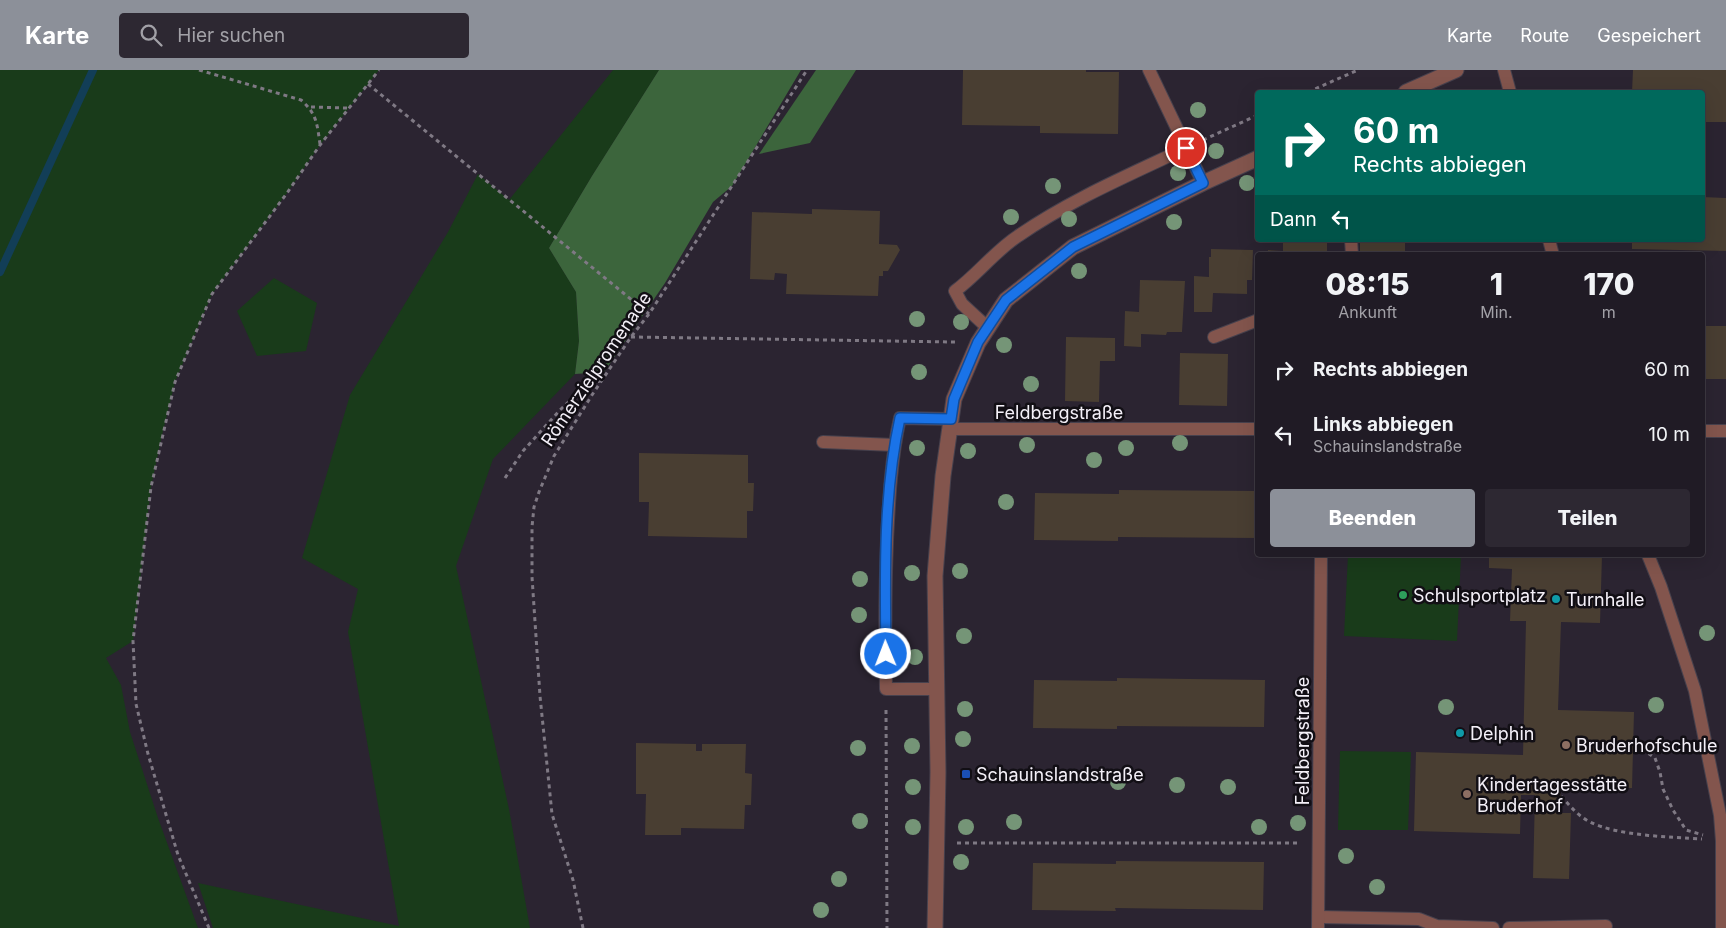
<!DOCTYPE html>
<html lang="de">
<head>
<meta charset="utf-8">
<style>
  :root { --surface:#201b25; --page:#2d2832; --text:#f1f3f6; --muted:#a2a1a7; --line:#3d3942; --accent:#8c9099 }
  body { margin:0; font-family:Inter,sans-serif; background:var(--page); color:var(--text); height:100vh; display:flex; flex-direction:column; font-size:19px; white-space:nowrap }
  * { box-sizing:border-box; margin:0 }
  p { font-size:16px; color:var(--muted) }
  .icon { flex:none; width:28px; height:28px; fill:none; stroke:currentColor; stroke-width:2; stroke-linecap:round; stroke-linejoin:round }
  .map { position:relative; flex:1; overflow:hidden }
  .panel { position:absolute; left:1255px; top:182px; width:450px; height:305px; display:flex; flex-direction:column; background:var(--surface); border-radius:5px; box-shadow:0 5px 20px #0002,0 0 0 1px var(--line) }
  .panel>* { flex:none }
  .top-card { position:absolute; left:1255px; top:20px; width:450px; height:152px; border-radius:5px; box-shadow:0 5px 20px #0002,0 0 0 1px var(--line); background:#00695c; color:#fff; overflow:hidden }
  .pin { position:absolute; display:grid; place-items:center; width:42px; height:42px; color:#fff; margin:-21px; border:2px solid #fff; border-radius:50%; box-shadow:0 1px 5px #0007 }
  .me { position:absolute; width:55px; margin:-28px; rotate:359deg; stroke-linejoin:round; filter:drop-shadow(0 0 4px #0008) }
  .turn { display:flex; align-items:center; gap:18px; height:105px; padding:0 15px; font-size:22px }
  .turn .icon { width:65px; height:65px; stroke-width:2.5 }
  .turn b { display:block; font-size:35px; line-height:42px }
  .then { display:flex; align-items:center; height:48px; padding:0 15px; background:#0003; gap:10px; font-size:19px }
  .eta { display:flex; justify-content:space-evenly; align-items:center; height:85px; text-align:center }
  .eta b { font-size:30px; font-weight:800; line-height:35px }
  .primary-button { display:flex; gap:10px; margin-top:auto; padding:10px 15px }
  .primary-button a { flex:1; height:58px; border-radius:5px; background:var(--accent); color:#fff; font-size:20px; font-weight:800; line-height:58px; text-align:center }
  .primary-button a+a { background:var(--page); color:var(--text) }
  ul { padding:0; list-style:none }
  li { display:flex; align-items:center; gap:15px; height:65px; padding:0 15px }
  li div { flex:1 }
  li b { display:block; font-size:19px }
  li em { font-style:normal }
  header { display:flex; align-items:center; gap:30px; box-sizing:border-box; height:70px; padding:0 25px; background:var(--accent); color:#fff }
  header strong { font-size:24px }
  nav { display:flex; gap:28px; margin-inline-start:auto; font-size:18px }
  .search { width:350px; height:45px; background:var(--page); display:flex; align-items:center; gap:12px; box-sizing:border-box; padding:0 18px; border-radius:5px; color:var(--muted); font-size:19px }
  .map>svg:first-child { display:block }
  .green { fill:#193b1a }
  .forest { fill:#3c653c }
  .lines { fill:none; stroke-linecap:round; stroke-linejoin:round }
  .stream { stroke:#123e57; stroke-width:8 }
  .building { fill:#493e32 }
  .lane-casing { stroke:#47414d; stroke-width:14 }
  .street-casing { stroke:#47414d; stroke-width:17 }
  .path { stroke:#7f7984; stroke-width:3; stroke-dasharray:4 4; stroke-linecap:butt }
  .lane { stroke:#83554d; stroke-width:12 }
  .street { stroke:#83554d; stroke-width:15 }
  .tree { fill:#759577 }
  .route-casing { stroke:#114b97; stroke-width:12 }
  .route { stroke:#1a73e8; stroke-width:9 }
  .leisure-dot { fill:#2e9e5b; stroke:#120f15; stroke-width:2 }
  .culture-dot { fill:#0f9aa8; stroke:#120f15; stroke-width:2 }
  .education-dot { fill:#8d6e63; stroke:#120f15; stroke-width:2 }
  .transit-dot { fill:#1a4fb4; stroke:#120f15; stroke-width:2 }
  .labels { text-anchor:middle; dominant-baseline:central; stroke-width:5; stroke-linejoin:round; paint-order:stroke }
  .street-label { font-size:18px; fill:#f4f0f8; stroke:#120f15 }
  .poi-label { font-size:18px; fill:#f4f0f8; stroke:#120f15; text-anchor:start }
</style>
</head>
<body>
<header>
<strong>Karte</strong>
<div class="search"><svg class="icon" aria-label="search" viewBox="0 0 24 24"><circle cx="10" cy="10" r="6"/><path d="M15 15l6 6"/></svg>Hier suchen</div>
<nav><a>Karte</a><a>Route</a><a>Gespeichert</a></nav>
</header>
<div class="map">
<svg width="1726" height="858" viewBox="0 0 1726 858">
  <rect width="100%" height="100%" fill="#2b2431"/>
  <g class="green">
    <path d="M 0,0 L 379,0 L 320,75 L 287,123 L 212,224 L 175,312 L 162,365 L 151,417 L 133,571 L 106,588 L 121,615 L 130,662 L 158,748 L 198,858 L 0,858 Z"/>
    <path d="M 613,0 L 659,0 L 592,106 L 549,178 L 576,222 L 579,271 L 575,304 L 493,389 L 456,496 L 509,739 L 530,858 L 213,858 L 198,813 L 399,856 L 348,562 L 358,519 L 302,488 L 350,325 L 448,162 L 478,104 L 509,130 Z"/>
    <path d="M 274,208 L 317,233 L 306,281 L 257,286 L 237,241 Z"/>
    <path d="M 1348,485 L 1461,485 L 1457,571 L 1344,566 Z"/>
    <path d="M 1340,681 L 1411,682 L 1408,760 L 1338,760 Z"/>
  </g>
  <g class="forest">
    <path d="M 659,0 L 801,0 L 732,116 L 713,132 L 665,213 L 604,302 L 575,304 L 579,271 L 576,222 L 549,178 L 592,106 Z"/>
    <path d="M 816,0 L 856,0 L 810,73 L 759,84 Z"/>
  </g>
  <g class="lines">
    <path class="stream" d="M 0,202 L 93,0"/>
  </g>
  <g class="building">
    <path d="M 963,0 L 1086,0 L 1086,2 L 1119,2 L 1118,64 L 1040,63 L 1040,56 L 962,55 Z"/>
    <path d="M 1633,0 L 1726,0 L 1726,52 L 1702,52 L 1702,22 L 1632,22 Z"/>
    <path d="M 1702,127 L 1726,128 L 1726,181 L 1632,179 L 1632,170 L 1702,170 Z"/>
    <path d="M 812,139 L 880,141 L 879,174 L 897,175 L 900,180 L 888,201 L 883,201 L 883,206 L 879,206 L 878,226 L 786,224 L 787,204 L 775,203 L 774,210 L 750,209 L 752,142 L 812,144 Z"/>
    <path d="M 1283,170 L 1327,170 L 1327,185 L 1268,185 L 1268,180 L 1283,181 Z"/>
    <path d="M 1360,170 L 1405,170 L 1405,184 L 1360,183 Z"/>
    <path d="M 1416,170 L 1444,170 L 1444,173 L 1416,172 Z"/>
    <path d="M 1211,179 L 1253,180 L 1252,210 L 1247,210 L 1247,224 L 1213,223 L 1212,242 L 1194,242 L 1194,206 L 1209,207 L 1209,187 L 1211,187 Z"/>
    <path d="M 1140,210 L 1185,211 L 1182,262 L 1167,262 L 1166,265 L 1141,264 L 1141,277 L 1124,276 L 1125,241 L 1139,242 Z"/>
    <rect x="1702" y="256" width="24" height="53"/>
    <path d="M 1066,267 L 1115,268 L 1115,291 L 1100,291 L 1099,332 L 1065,331 Z"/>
    <path d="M 1180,283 L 1228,284 L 1227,336 L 1179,335 Z"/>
    <path d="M 639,383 L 748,385 L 748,413 L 754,413 L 753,441 L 747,441 L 747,468 L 648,466 L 649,432 L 639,432 Z"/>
    <path d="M 1119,420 L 1258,421 L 1258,468 L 1118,467 L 1118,471 L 1034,470 L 1035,423 L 1119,424 Z"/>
    <path d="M 1489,485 L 1602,485 L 1600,553 L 1561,552 L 1558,640 L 1634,642 L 1632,718 L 1561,717 L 1560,743 L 1571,743 L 1569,809 L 1533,808 L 1535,725 L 1521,725 L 1520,764 L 1414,761 L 1416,682 L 1523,685 L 1526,551 L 1510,551 L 1512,499 L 1489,498 Z"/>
    <path d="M 1117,608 L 1265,610 L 1264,657 L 1117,656 L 1117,659 L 1033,658 L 1034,610 L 1117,611 Z"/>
    <path d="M 636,673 L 696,674 L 696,681 L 702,681 L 702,674 L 746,674 L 745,703 L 752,704 L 751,735 L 745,735 L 744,759 L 681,758 L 681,765 L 645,765 L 646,724 L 636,724 Z"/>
    <path d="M 1116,791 L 1264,792 L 1263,840 L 1115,838 L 1116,841 L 1032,840 L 1033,793 L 1116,794 Z"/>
  </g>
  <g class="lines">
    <defs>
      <g id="lane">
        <path d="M 1149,0 L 1203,113"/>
        <path d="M 1504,0 L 1510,22"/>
        <path d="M 1351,170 L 1352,185"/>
        <path d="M 1549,170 L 1553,185"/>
        <path d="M 988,258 L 962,234 L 955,221 C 977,205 995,181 1018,166 C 1070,130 1129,105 1186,78"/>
        <path d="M 1214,267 L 1258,250"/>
        <path d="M 950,359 L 1258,359"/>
        <path d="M 1702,361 L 1726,361"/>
        <path d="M 823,372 L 894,375"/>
        <path d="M 1648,485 L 1661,517 L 1695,621 L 1720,745 L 1722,771 L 1722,858"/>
        <path d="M 937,619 L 886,619 C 885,569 885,520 887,470 C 889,429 891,388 900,348 L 951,349"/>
        <path d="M 1319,847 L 1419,849 L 1437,856 L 1493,858"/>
        <path d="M 1318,858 L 1321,485"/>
        <path d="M 1509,858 L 1606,856"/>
      </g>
      <g id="street">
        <path d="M 1406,22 L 1456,0"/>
        <path d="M 935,858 L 938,702 L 935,506 L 943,406 L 954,329 L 978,273 L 1006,230 L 1073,177 L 1203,113 L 1258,88"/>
      </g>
    </defs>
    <use href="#lane" class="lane-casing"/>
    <use href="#street" class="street-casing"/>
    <g class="path">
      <path d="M 199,0 L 301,30 C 317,44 317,54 320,74"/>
      <path d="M 368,14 L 649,244"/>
      <path d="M 1308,22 L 1358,0"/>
      <path d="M 311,37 L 347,38"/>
      <path d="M 1203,70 L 1258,45"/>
      <path d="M 631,267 L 955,272"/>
      <path d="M 505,408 L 523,381 L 560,340 L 586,315 L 600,311"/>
      <path d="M 886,640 L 887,858"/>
      <path d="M 1633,680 L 1648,683 L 1655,688 L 1660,702 L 1663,719 L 1673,740 L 1686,760 L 1703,765"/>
      <path d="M 1561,726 C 1570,736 1578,746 1590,752 C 1618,766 1670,767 1702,769"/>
      <path d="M 957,773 L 1298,773"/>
      <path d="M 209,858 L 178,785 L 148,684 L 136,634 L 133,571 L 151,417 L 175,312 L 212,224 L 287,123 L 320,75 L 379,0"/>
      <path d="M 583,858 L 573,810 L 552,744 L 540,626 L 532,507 L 532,457 L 534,437 L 539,422 L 554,386 L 592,325 L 631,267 L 649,244 L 807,0"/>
    </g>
    <use href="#lane" class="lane"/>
    <use href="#street" class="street"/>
  </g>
  <g class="tree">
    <circle cx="1198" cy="40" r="8"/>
    <circle cx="1216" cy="81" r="8"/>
    <circle cx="1178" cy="103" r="8"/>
    <circle cx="1247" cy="113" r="8"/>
    <circle cx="1053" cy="116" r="8"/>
    <circle cx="1011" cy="147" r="8"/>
    <circle cx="1069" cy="149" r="8"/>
    <circle cx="1174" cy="152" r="8"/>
    <circle cx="1079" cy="201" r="8"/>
    <circle cx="917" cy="249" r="8"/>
    <circle cx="961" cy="252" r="8"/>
    <circle cx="1004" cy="275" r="8"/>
    <circle cx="919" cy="302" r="8"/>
    <circle cx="1031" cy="314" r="8"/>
    <circle cx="1180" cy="373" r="8"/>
    <circle cx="1027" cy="375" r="8"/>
    <circle cx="917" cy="378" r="8"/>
    <circle cx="1126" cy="378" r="8"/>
    <circle cx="968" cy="381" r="8"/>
    <circle cx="1094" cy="390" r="8"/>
    <circle cx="1006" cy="432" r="8"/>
    <circle cx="960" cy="501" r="8"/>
    <circle cx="912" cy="503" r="8"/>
    <circle cx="860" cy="509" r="8"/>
    <circle cx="859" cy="545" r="8"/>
    <circle cx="1707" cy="563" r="8"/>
    <circle cx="964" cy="566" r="8"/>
    <circle cx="915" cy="587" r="8"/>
    <circle cx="1656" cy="635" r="8"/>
    <circle cx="1446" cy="637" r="8"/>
    <circle cx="965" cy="639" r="8"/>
    <circle cx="963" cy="669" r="8"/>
    <circle cx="912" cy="676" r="8"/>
    <circle cx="858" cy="678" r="8"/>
    <circle cx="1118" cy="712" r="8"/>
    <circle cx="1177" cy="715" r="8"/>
    <circle cx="913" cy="717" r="8"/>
    <circle cx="1228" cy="717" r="8"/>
    <circle cx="860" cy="751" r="8"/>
    <circle cx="1014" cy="752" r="8"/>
    <circle cx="1298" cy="753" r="8"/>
    <circle cx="913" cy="757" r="8"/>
    <circle cx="966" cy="757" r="8"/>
    <circle cx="1259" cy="757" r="8"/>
    <circle cx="1346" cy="786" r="8"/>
    <circle cx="961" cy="792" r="8"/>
    <circle cx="839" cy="809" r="8"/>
    <circle cx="1377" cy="817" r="8"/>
    <circle cx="821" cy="840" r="8"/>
  </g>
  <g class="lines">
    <defs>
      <path id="route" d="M 886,584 C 885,506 883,425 900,348 L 951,349 L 954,329 L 978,272 L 1006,230 L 1073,177 L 1203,113 L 1186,78"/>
    </defs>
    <use href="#route" class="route-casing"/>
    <use href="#route" class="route"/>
  </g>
  <circle class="leisure-dot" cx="1403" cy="525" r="5"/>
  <g class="culture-dot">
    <circle cx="1556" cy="529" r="5"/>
    <circle cx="1460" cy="663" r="5"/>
  </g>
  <g class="education-dot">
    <circle cx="1566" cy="675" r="5"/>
    <circle cx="1467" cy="724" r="5"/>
  </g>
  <rect class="transit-dot" x="961" y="699" width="10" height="10" rx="2.5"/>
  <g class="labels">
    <g class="street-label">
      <text transform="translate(596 299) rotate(-56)">Römerzielpromenade</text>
      <text x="1059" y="342">Feldbergstraße</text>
      <text transform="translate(1302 671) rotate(-90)">Feldbergstraße</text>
    </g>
    <g class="poi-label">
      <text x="1413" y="525">Schulsportplatz</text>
      <text x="1566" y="529">Turnhalle</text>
      <text x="1470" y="663">Delphin</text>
      <text x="1576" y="675">Bruderhofschule</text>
      <text x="976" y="704">Schauinslandstraße</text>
      <text x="1477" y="714">Kindertagesstätte<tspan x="1477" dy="21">Bruderhof</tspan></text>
    </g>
  </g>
</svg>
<div class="pin" style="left:1186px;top:78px;background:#d93025"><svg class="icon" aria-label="arrive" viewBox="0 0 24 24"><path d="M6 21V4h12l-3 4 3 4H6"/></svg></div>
<svg class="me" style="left:886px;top:584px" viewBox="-20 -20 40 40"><circle r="17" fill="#1a73e8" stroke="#fff" stroke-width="3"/><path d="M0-11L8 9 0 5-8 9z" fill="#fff"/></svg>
<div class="top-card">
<div class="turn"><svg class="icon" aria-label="right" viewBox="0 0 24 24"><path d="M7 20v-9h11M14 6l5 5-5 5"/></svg><div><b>60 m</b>Rechts abbiegen</div></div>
<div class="then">Dann<svg class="icon" aria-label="left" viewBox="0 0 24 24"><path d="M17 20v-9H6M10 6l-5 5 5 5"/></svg></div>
</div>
<section class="panel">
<div class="eta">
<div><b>08:15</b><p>Ankunft</p></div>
<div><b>1</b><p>Min.</p></div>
<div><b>170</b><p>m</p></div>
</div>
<ul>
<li><svg class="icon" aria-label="right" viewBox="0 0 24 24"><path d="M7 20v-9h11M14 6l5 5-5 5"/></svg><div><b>Rechts abbiegen</b></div><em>60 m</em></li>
<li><svg class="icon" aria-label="left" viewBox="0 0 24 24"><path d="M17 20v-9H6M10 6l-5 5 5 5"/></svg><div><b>Links abbiegen</b><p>Schauinslandstraße</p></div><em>10 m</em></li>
</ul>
<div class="primary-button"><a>Beenden</a><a>Teilen</a></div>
</section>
</div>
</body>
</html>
